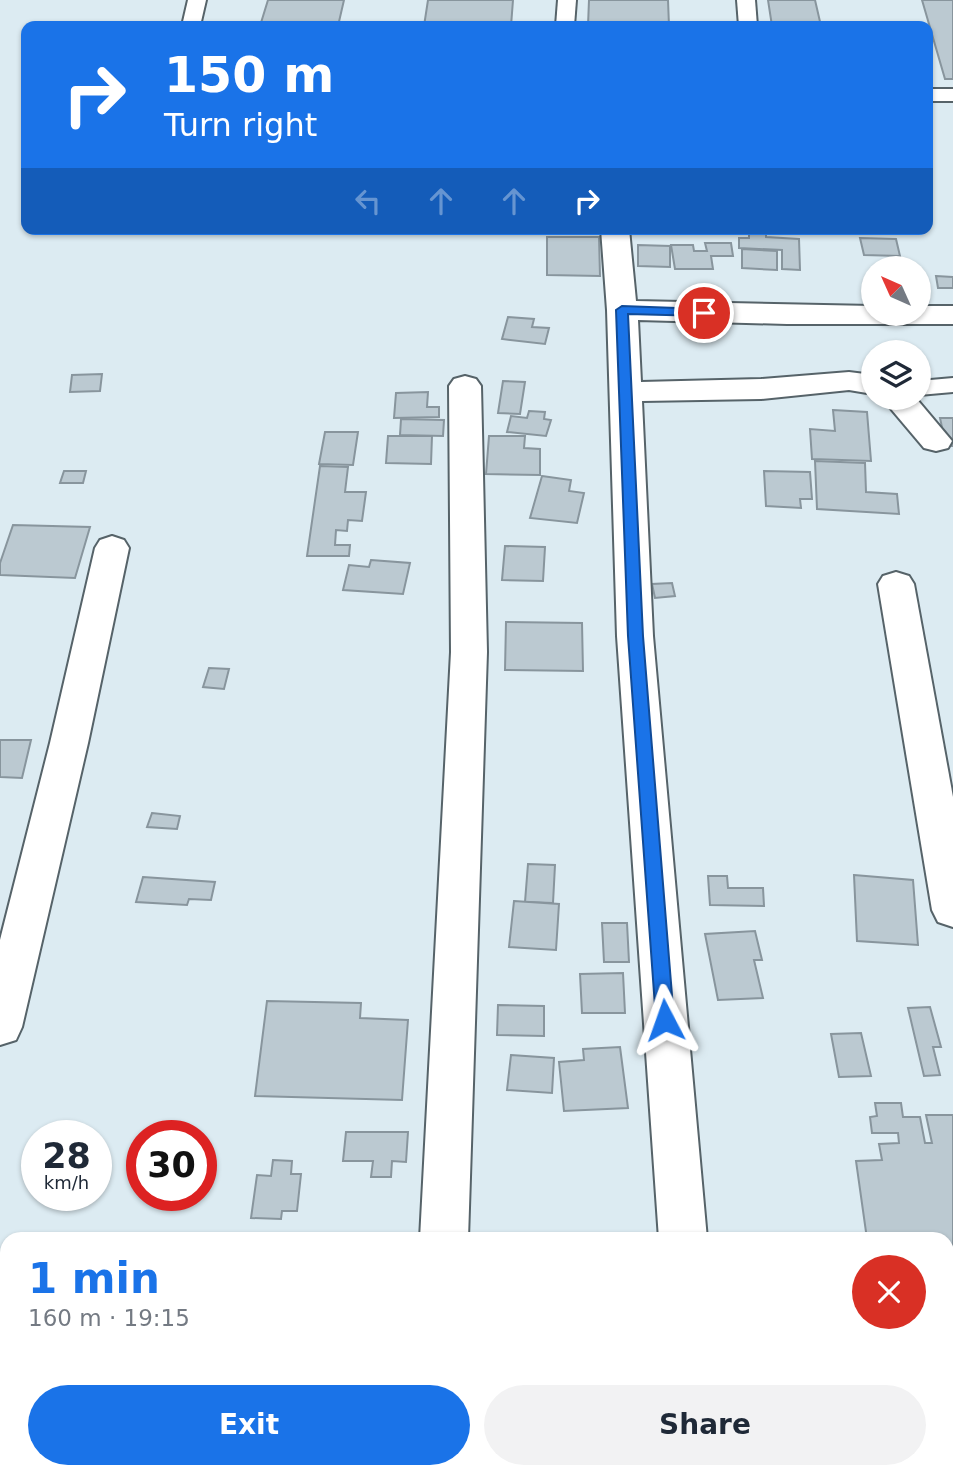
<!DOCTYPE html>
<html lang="en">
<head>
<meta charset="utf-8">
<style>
  :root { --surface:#fff; --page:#f2f2f3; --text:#1f2937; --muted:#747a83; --accent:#1a73e8 }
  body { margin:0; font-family:"DejaVu Sans",sans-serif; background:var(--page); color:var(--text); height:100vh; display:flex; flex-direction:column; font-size:26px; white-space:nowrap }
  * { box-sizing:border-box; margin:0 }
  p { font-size:23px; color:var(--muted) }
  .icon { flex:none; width:38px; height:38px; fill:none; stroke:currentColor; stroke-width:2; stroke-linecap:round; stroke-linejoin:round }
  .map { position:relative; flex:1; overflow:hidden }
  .side { position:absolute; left:0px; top:1232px; width:954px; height:247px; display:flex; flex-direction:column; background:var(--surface); border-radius:21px 21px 0 0; box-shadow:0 2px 5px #0004 }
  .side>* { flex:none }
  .guide { position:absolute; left:21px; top:21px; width:912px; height:214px; border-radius:14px; box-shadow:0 2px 5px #0004; background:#1a73e8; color:#fff; overflow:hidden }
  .needle { width:46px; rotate:315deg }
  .controls { position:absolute; left:861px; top:256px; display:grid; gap:14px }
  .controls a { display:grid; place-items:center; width:70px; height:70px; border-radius:50%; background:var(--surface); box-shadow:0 2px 5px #0004; font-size:35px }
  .speed { position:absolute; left:21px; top:1120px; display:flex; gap:14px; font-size:35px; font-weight:700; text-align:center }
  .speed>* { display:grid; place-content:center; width:91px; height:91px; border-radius:50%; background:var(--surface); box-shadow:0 2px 5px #0004; line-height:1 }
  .speed small { font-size:18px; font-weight:400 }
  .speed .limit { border:10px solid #d22; background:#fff; color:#111 }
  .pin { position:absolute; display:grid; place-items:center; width:60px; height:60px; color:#fff; margin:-30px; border:4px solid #fff; border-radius:50%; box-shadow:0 2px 7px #0007 }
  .me { position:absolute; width:77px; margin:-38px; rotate:356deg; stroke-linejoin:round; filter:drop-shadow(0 0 5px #0008) }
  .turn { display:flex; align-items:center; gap:24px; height:147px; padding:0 28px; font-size:32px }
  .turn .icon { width:91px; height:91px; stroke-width:2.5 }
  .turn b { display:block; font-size:49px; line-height:60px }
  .lanes { display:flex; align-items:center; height:66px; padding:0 28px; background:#0003; justify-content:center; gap:35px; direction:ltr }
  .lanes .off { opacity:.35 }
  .round { display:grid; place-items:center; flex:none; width:74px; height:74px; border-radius:37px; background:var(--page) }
  .summary { display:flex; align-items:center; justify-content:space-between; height:119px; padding:0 28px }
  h1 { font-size:42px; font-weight:800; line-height:52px; color:var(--accent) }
  .cta { display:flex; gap:14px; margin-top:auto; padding:14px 28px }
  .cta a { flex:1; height:80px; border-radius:42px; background:var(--accent); color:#fff; font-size:28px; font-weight:800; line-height:80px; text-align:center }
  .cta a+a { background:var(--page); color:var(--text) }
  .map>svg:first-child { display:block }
  .building { fill:#bbc9d1; stroke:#88959d; stroke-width:2 }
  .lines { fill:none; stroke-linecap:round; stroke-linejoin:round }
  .lane-casing { stroke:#566369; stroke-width:4 }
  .street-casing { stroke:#566369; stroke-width:4 }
  .lane { fill:#fff; fill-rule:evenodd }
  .street { fill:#fff; fill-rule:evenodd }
  .route { fill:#1a73e8; stroke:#114b97; stroke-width:2 }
</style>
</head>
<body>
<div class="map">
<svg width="953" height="1478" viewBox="0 0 953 1478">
  <rect width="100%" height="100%" fill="#dcebf2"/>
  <g class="building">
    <path d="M 268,0 L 344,0 L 338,26 L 260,26 Z"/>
    <path d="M 428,0 L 513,0 L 511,26 L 424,26 Z"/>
    <path d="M 589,0 L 668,0 L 669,26 L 588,26 Z"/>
    <path d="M 768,0 L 815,0 L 821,26 L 772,26 Z"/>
    <path d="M 922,0 L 953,0 L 953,79 L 945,79 Z"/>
    <path d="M 749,229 L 766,229 L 766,237 L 799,239 L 800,270 L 782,269 L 782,250 L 739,248 L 739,238 L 749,238 Z"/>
    <path d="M 547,237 L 599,237 L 600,276 L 547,275 Z"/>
    <path d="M 860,238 L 896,239 L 900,256 L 864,255 Z"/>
    <path d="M 705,243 L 731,243 L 733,256 L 711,256 L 713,269 L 675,269 L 671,245 L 693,245 L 694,251 L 707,251 Z"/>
    <path d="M 638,245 L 670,246 L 670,267 L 638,266 Z"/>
    <path d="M 742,249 L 777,251 L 777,270 L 742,268 Z"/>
    <path d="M 936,276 L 953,277 L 953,288 L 938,288 Z"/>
    <path d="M 508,317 L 534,319 L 532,327 L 549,328 L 545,344 L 502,339 Z"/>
    <path d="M 102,374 L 100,391 L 70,392 L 72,375 Z"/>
    <path d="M 503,381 L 525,382 L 520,414 L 498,413 Z"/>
    <path d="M 428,392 L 427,407 L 439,407 L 439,417 L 394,418 L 396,393 Z"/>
    <path d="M 833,410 L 867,412 L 871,461 L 812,459 L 810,429 L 835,431 Z"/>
    <path d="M 529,411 L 545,412 L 544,419 L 551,420 L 546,436 L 507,432 L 511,416 L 527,418 Z"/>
    <path d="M 940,418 L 953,418 L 953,446 L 946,446 Z"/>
    <path d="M 401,419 L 444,420 L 443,436 L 400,435 Z"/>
    <path d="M 325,432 L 358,432 L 353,465 L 319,464 Z"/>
    <path d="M 388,436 L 432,436 L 431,464 L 386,463 Z"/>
    <path d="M 489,436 L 525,436 L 524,448 L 540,449 L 540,475 L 486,474 Z"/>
    <path d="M 815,461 L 865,463 L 866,492 L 897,494 L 899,514 L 817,509 Z"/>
    <path d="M 320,466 L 348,467 L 345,492 L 366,492 L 362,521 L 348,520 L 347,531 L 336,530 L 335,545 L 350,545 L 349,556 L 307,556 Z"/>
    <path d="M 64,471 L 86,471 L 83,483 L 60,483 Z"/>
    <path d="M 764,471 L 810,472 L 812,499 L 800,499 L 801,508 L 766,506 Z"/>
    <path d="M 542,476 L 571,480 L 569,491 L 584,493 L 577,523 L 530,518 Z"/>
    <path d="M 13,525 L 90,527 L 75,578 L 0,575 L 0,563 Z"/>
    <path d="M 505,546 L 545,547 L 543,581 L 502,580 Z"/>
    <path d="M 371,560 L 410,563 L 403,594 L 343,590 L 349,565 L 369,567 Z"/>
    <path d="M 672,583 L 675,596 L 655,598 L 652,584 Z"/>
    <path d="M 506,622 L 582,623 L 583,671 L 505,670 Z"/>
    <path d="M 209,668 L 229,669 L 224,689 L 203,687 Z"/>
    <path d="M 0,740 L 31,740 L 22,778 L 0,777 Z"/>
    <path d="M 152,813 L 180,816 L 177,829 L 147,827 Z"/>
    <path d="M 528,864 L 555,865 L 553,903 L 525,902 Z"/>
    <path d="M 854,875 L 913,880 L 918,945 L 857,941 Z"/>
    <path d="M 708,876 L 727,876 L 728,888 L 763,888 L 764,906 L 710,905 Z"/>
    <path d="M 143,877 L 215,882 L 211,900 L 189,899 L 187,905 L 136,902 Z"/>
    <path d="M 514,901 L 559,904 L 556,950 L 509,947 Z"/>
    <path d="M 602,923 L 627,923 L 629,962 L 604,962 Z"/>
    <path d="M 755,931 L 762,960 L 754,960 L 763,998 L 718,1000 L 705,934 Z"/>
    <path d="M 623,973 L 625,1013 L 582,1013 L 580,974 Z"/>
    <path d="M 267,1001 L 361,1003 L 360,1018 L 408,1020 L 402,1100 L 255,1096 Z"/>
    <path d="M 498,1005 L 544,1006 L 544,1036 L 497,1035 Z"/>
    <path d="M 930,1007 L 941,1047 L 933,1047 L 940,1075 L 924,1076 L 908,1008 Z"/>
    <path d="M 861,1033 L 871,1076 L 839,1077 L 831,1034 Z"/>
    <path d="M 620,1047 L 628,1108 L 564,1111 L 559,1062 L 584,1060 L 583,1049 Z"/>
    <path d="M 511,1055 L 554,1058 L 552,1093 L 507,1090 Z"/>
    <path d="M 875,1103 L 901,1103 L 903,1117 L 920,1117 L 925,1143 L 932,1143 L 926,1115 L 953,1115 L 953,1273 L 947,1273 L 947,1239 L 867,1239 L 856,1161 L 882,1160 L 879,1144 L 899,1143 L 898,1133 L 872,1133 L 870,1117 L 877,1116 Z"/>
    <path d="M 346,1132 L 408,1132 L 406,1162 L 392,1161 L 391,1177 L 371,1177 L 373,1161 L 343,1161 Z"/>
    <path d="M 273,1160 L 292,1161 L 291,1174 L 301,1174 L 297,1211 L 282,1211 L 281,1219 L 251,1218 L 257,1175 L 271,1176 Z"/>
    <path d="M 56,1472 L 119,1472 L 118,1478 L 54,1478 Z"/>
    <path d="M 232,1472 L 270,1472 L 270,1478 L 231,1478 Z"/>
    <path d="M 277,1472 L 353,1472 L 352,1478 L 276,1478 Z"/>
  </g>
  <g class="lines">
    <defs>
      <g id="lane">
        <path d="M 188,0 L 206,0 L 200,26 L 182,26 Z"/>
        <path d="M 558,0 L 576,0 L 574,26 L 556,26 Z"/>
        <path d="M 737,0 L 755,0 L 757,26 L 739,26 Z"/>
        <rect x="928" y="89" width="25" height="12"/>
        <path d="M 953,378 L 953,392 L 919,395 L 919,381 Z"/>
      </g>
      <g id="street">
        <path d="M 601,229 L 629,229 L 636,301 L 873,306 L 873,313 L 919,313 L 919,306 L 953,306 L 953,324 L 787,324 L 638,320 L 641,382 L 761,379 L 849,372 L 873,375 L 873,394 L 849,390 L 761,399 L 642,401 L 653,636 L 707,1239 L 659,1239 L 617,636 L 607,310 Z"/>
        <path d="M 465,376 L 476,379 L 481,386 L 487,652 L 468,1239 L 420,1239 L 451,652 L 449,386 L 454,379 Z"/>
        <path d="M 881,397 L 915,397 L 952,441 L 948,448 L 936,451 L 924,448 Z"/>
        <path d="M 112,536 L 124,540 L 129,548 L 88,743 L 22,1027 L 16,1040 L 0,1045 L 0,940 L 50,743 L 95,548 L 100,540 Z"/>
        <path d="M 896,572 L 909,576 L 914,584 L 953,797 L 953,927 L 938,922 L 932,910 L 878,584 L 883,576 Z"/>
        <rect x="408" y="1472" width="52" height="6"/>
        <rect x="675" y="1472" width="52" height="6"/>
      </g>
    </defs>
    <use href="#lane" class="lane-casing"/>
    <use href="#street" class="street-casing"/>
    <use href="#lane" class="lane"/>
    <use href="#street" class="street"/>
  </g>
  <path class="route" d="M 622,306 L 704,309 L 711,313 L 704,316 L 628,314 L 643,636 L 674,1020 L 672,1025 L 665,1027 L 659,1025 L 656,1020 L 628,636 L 616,310 Z"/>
</svg>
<div class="controls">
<a><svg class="needle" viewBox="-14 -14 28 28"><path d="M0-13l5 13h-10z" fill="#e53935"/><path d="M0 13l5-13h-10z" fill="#747a83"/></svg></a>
<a><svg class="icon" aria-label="layers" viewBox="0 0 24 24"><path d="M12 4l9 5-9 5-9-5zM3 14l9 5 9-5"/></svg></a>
</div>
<div class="speed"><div>28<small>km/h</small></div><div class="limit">30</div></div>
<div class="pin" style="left:704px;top:313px;background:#d93025"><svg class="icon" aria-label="arrive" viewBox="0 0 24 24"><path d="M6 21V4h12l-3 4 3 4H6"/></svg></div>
<svg class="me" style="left:665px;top:1020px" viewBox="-20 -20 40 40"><path d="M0-17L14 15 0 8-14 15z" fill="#1a73e8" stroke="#fff" stroke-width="4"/></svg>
<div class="guide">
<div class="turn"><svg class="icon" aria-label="right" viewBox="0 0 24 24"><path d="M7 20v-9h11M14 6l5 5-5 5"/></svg><div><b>150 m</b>Turn right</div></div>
<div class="lanes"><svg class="icon off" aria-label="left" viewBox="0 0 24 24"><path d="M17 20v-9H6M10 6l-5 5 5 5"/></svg><svg class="icon off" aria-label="ahead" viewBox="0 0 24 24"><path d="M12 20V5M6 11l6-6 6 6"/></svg><svg class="icon off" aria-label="ahead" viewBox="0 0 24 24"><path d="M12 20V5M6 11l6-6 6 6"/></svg><svg class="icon" aria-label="right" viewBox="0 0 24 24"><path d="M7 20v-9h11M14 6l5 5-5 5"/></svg></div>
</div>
<section class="side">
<div class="summary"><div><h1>1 min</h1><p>160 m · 19:15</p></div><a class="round" style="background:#d93025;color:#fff"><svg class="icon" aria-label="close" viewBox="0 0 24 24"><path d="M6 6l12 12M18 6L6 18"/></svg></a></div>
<div class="cta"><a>Exit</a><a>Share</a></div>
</section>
</div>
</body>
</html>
